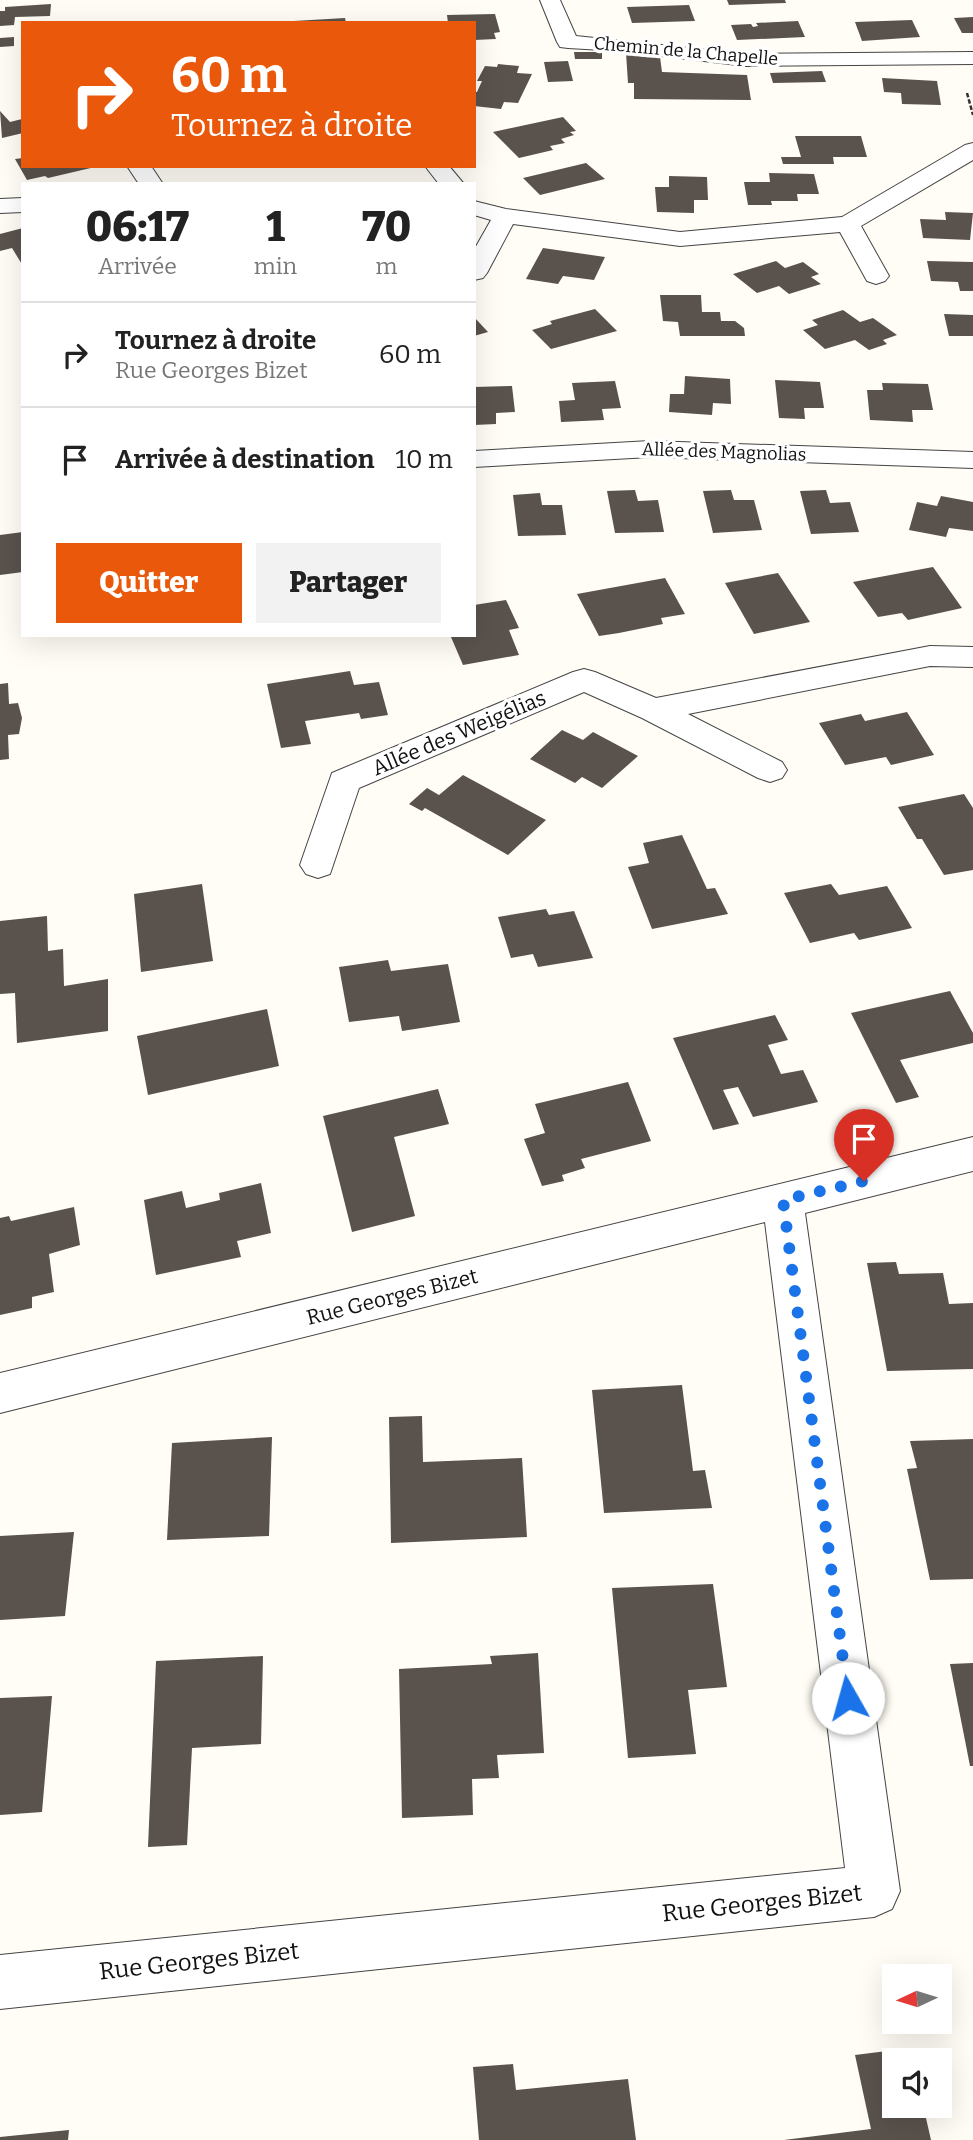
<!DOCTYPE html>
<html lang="fr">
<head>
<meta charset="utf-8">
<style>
  :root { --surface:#fff; --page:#f2f2f2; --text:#222; --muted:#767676; --line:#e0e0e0; --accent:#ea580c }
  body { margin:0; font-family:Bitter,serif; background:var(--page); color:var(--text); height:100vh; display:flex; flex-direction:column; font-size:26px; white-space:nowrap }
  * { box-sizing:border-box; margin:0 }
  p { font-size:23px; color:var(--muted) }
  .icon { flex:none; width:38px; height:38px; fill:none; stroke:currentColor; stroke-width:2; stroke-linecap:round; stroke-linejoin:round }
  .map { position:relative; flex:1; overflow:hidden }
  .side { position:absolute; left:21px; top:182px; width:455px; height:455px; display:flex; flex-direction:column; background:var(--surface); border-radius:0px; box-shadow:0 7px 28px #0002 }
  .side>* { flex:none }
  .banner { position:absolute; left:21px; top:21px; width:455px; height:147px; border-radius:0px; box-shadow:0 7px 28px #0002; background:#ea580c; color:#fff; overflow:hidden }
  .needle { width:46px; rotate:266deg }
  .fabs { position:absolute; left:882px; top:1964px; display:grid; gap:14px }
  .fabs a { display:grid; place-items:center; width:70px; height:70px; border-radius:0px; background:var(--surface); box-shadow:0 7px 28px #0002; font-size:35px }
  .pin { position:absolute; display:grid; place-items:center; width:60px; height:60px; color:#fff; margin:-72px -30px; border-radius:50% 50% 50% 0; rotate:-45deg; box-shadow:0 0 7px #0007 }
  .pin .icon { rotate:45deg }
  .me { position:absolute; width:77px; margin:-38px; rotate:353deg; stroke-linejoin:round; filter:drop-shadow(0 0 5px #0008) }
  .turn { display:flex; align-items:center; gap:24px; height:147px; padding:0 35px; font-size:32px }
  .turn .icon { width:91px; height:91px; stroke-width:2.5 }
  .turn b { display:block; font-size:49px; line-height:60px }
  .eta { display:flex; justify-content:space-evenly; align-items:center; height:119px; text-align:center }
  .eta b { font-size:42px; font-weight:800; line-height:49px }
  .primary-button { display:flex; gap:14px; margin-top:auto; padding:14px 35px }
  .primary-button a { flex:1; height:80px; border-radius:0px; background:var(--accent); color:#fff; font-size:28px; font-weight:800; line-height:80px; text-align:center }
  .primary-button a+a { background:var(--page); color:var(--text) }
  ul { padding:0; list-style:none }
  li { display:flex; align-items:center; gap:21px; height:105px; padding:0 35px; border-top:2px solid var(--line) }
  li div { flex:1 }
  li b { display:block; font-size:26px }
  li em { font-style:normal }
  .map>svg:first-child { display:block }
  .building { fill:#5a524d }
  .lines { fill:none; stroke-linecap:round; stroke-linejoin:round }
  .street-casing { stroke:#444; stroke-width:2 }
  .path { stroke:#333; stroke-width:2.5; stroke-dasharray:4.5 2; stroke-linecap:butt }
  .street { fill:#fff; fill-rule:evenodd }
  .route { stroke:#1a73e8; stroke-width:12; stroke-dasharray:0 21.6 }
  .labels { text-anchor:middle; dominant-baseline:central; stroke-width:7; stroke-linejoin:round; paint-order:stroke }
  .far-street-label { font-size:18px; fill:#111; stroke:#fff }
  .street-label { font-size:21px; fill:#111; stroke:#fff }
  .near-street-label { font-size:24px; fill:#111; stroke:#fff }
</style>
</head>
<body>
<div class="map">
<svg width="973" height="2140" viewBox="0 0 973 2140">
  <rect width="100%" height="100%" fill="#fffdf5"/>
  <g class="building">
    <path d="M 727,0 L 785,0 L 786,3 L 729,5 Z"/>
    <path d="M 51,4 L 50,16 L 15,17 L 14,25 L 0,26 L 0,11 L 5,11 L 5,7 Z"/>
    <path d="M 689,5 L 695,21 L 632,23 L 627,7 Z"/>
    <path d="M 495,14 L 500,32 L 494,33 L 496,39 L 474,40 L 474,23 L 448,23 L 447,15 Z"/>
    <path d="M 973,17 L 973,33 L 962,33 L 954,18 Z"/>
    <path d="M 345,18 L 346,23 L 294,23 L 294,21 Z"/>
    <path d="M 912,20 L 920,37 L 862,41 L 855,22 Z"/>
    <path d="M 798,21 L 805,37 L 737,40 L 731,25 L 751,24 L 753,27 L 758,26 L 756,23 Z"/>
    <path d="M 14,37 L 14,46 L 0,47 L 0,38 Z"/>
    <path d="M 574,52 L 602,52 L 602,59 L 575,59 Z"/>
    <path d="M 626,53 L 649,53 L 650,57 L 660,57 L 662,72 L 747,75 L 751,100 L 634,99 L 634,83 L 628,83 Z"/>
    <path d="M 568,61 L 573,81 L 548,82 L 544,62 Z"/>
    <path d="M 498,64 L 519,66 L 517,73 L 532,74 L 518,103 L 504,102 L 501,109 L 474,106 L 474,92 L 477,92 L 482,81 L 477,81 L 485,66 L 497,67 Z"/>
    <path d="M 822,71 L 826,82 L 773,83 L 770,73 Z"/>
    <path d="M 882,78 L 937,81 L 941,105 L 902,104 L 901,93 L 884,92 Z"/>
    <path d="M 0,111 L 10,122 L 22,119 L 23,133 L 2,138 Z"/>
    <path d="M 563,117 L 576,131 L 570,132 L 574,135 L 561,139 L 565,143 L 550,146 L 553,150 L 519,158 L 493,132 Z"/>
    <path d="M 795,136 L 861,136 L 867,157 L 833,157 L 834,164 L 783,164 L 781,157 L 801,157 Z"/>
    <path d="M 23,158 L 23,166 L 95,167 L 48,178 L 45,176 L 27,180 L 15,159 Z"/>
    <path d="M 586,163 L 605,179 L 540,195 L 523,178 Z"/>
    <path d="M 769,173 L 814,174 L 819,194 L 797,194 L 798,201 L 771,201 L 772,205 L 748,205 L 744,182 L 770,182 Z"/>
    <path d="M 669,176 L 707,177 L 708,200 L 694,200 L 694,213 L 657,212 L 655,187 L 669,187 Z"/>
    <path d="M 945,212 L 973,213 L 970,240 L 923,238 L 920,219 L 946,220 Z"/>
    <path d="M 23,228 L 23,266 L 12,248 L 0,251 L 0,234 Z"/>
    <path d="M 543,248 L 605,257 L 594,280 L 563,276 L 558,284 L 526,279 Z"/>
    <path d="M 776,261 L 785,268 L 803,262 L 819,274 L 811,277 L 821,284 L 789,294 L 779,286 L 757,293 L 733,274 Z"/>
    <path d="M 927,261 L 973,262 L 973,291 L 960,291 L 958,282 L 931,281 Z"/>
    <path d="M 660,295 L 701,295 L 702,312 L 720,312 L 721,321 L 735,321 L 744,328 L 745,336 L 680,336 L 678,322 L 663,321 Z"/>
    <path d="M 595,309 L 617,331 L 551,349 L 532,330 L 552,324 L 550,321 Z"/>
    <path d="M 843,310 L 860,322 L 873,318 L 897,335 L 883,340 L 887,344 L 869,350 L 855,340 L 825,349 L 803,330 L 818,325 L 812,320 Z"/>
    <path d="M 944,314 L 973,315 L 973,336 L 949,336 Z"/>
    <path d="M 474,317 L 488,332 L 474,336 Z"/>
    <path d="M 685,376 L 730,379 L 731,404 L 713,403 L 712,415 L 669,412 L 670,394 L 684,394 Z"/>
    <path d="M 775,380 L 820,382 L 824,408 L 804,408 L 805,419 L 779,418 Z"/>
    <path d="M 615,381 L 621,408 L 602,409 L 604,420 L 561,422 L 559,401 L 575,400 L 572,383 Z"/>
    <path d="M 882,383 L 928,384 L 933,410 L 912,410 L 913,422 L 870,420 L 867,390 L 883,390 Z"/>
    <path d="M 512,386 L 515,412 L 496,413 L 496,424 L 474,425 L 474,387 Z"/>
    <path d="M 635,490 L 638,501 L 658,500 L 664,532 L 615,533 L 607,491 Z"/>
    <path d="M 731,490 L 734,500 L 754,500 L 762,530 L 713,533 L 703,491 Z"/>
    <path d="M 826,490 L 830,503 L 850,502 L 859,532 L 811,534 L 800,491 Z"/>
    <path d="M 540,493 L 542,505 L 562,505 L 566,535 L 518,536 L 513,495 Z"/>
    <path d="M 941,496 L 973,502 L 973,531 L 949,528 L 946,537 L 909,530 L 917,502 L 937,506 Z"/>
    <path d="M 23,532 L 23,572 L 0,575 L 0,535 Z"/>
    <path d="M 933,567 L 962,608 L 908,620 L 902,613 L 878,617 L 853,582 Z"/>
    <path d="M 778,573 L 810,622 L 754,634 L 725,583 Z"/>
    <path d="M 665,578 L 685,614 L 661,618 L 663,624 L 619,633 L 599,636 L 577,594 Z"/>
    <path d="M 506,600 L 519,628 L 509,630 L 519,655 L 463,665 L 451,637 L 474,635 L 474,605 Z"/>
    <path d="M 350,671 L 354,685 L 379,682 L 388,715 L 361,719 L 359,713 L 305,721 L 311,744 L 281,748 L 267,684 Z"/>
    <path d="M 8,683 L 9,704 L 18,703 L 22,718 L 19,734 L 8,735 L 9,759 L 0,760 L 0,684 Z"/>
    <path d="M 907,712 L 934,755 L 891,765 L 886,757 L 845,765 L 819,723 L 861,714 L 865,721 Z"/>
    <path d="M 562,730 L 583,740 L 593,732 L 638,756 L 602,788 L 582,777 L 575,783 L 530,759 Z"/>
    <path d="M 463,775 L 546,820 L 508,855 L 425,808 L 422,811 L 409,804 L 427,788 L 439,795 Z"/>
    <path d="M 964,794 L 973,808 L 973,870 L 944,875 L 922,839 L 917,839 L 898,807 Z"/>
    <path d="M 682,835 L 707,889 L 715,888 L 728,914 L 652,929 L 628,867 L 649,863 L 643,843 Z"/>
    <path d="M 202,884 L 213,961 L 141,972 L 134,894 Z"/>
    <path d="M 831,884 L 839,895 L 887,886 L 912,928 L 859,940 L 854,933 L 810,943 L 784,893 Z"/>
    <path d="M 546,909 L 549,915 L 574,911 L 593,958 L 538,967 L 533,954 L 511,958 L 498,917 Z"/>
    <path d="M 47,916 L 48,951 L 63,949 L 64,986 L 108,979 L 108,1031 L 17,1043 L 15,993 L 0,994 L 0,921 Z"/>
    <path d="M 388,960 L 391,971 L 448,964 L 460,1022 L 402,1031 L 399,1016 L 349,1022 L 339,967 Z"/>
    <path d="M 950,991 L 973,1033 L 973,1043 L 900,1060 L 919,1097 L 896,1103 L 851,1013 Z"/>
    <path d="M 267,1009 L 279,1066 L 148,1095 L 137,1036 Z"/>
    <path d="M 775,1015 L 788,1040 L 768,1045 L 781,1074 L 803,1070 L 818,1102 L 753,1117 L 738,1087 L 723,1090 L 739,1124 L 713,1130 L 673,1038 Z"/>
    <path d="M 628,1082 L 651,1141 L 581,1159 L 585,1168 L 562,1175 L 564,1181 L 542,1186 L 524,1139 L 545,1133 L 535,1104 Z"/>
    <path d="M 438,1089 L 449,1124 L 394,1137 L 415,1216 L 352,1232 L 323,1116 Z"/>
    <path d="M 261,1183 L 271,1233 L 237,1241 L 241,1257 L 156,1275 L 144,1200 L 182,1191 L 186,1208 L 220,1200 L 219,1193 Z"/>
    <path d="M 74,1207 L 80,1245 L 49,1254 L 54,1292 L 32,1297 L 32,1308 L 0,1315 L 0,1218 L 9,1216 L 11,1221 Z"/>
    <path d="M 896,1262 L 899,1274 L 943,1273 L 949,1304 L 973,1303 L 973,1369 L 887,1371 L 867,1263 Z"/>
    <path d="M 682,1385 L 693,1471 L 705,1470 L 712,1508 L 604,1513 L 592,1390 Z"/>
    <path d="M 422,1416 L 423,1462 L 522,1458 L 527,1537 L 391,1543 L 389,1417 Z"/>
    <path d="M 272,1437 L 269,1536 L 167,1540 L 172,1443 Z"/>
    <path d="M 973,1439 L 973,1579 L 930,1580 L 907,1469 L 917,1468 L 910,1441 Z"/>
    <path d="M 74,1532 L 65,1616 L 0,1620 L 0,1536 Z"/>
    <path d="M 713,1584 L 727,1687 L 688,1690 L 696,1754 L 628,1758 L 612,1588 Z"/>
    <path d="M 538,1653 L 544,1753 L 497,1755 L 499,1778 L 472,1779 L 473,1815 L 402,1818 L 399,1669 L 492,1664 L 490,1656 Z"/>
    <path d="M 263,1656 L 261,1744 L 192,1748 L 187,1845 L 148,1847 L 156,1661 Z"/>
    <path d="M 973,1663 L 973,1766 L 970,1766 L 950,1664 Z"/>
    <path d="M 52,1696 L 42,1812 L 0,1815 L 0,1698 Z"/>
    <path d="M 911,2048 L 913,2060 L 894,2060 L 894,2105 L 923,2105 L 931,2140 L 784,2140 L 871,2129 L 855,2055 Z"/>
    <path d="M 513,2064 L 516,2090 L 628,2079 L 636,2140 L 479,2140 L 473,2067 Z"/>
    <path d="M 69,2130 L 68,2140 L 0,2140 L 0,2137 Z"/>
  </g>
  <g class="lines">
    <defs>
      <g id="street">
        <path d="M 540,0 L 560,0 L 576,36 L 746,54 L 973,52 L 973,64 L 746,66 L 620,51 L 568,48 L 560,47 L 557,42 Z"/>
        <path d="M 973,143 L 973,160 L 861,226 L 889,276 L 885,281 L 876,284 L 867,281 L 840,232 L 680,246 L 513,224 L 487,273 L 483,278 L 474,280 L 474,250 L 491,220 L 474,215 L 474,201 L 506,209 L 680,232 L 842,217 L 965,145 Z"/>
        <path d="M 127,166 L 151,166 L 163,184 L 139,184 Z"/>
        <path d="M 425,166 L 449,166 L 464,184 L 439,184 Z"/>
        <path d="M 23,198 L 23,212 L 0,213 L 0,199 Z"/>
        <path d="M 650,441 L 973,452 L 973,468 L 650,457 L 474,467 L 474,451 Z"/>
        <path d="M 930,646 L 973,647 L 973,667 L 930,666 L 688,714 L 782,762 L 787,770 L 782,778 L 770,782 L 758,778 L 642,718 L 584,692 L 359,788 L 330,874 L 318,878 L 306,874 L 300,865 L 332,773 L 573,672 L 584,669 L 595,672 L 656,698 Z"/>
        <path d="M 973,1137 L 973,1171 L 805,1213 L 900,1891 L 892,1909 L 874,1917 L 0,2009 L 0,1955 L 845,1868 L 765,1222 L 0,1413 L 0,1373 Z"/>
      </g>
    </defs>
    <use href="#street" class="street-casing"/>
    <path class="path" d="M 967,93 L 973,115"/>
    <use href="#street" class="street"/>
  </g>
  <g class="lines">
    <path class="route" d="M 848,1698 L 783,1200 L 864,1181"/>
  </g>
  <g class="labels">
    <g class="far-street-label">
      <text transform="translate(686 51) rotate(5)">Chemin de la Chapelle</text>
      <text transform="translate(724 452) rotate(2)">Allée des Magnolias</text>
    </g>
    <g class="street-label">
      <text transform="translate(459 733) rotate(-23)">Allée des Weigélias</text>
      <text transform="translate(392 1297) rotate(-14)">Rue Georges Bizet</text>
    </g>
    <g class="near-street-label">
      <text transform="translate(762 1903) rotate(-6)">Rue Georges Bizet</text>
      <text transform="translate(199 1961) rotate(-6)">Rue Georges Bizet</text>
    </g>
  </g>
</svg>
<div class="fabs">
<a><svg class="needle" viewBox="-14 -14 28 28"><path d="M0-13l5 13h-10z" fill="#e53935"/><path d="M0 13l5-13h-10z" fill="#767676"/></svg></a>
<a><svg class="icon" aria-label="sound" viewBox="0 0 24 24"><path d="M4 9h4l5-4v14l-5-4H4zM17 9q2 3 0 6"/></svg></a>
</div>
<div class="pin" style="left:864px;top:1181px;background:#d93025"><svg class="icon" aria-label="arrive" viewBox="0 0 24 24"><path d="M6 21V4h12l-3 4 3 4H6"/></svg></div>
<svg class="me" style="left:848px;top:1698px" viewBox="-20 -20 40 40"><circle r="19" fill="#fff"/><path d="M0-13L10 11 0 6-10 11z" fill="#1a73e8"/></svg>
<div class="banner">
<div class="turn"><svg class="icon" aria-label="right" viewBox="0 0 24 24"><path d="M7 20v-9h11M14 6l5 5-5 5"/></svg><div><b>60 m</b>Tournez à droite</div></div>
</div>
<section class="side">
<div class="eta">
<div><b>06:17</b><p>Arrivée</p></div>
<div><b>1</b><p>min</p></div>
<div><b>70</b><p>m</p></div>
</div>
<ul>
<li><svg class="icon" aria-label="right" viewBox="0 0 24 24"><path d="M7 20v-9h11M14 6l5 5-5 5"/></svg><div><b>Tournez à droite</b><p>Rue Georges Bizet</p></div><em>60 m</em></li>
<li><svg class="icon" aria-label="arrive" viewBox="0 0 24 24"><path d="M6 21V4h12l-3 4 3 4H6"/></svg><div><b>Arrivée à destination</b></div><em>10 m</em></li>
</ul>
<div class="primary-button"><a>Quitter</a><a>Partager</a></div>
</section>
</div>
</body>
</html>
